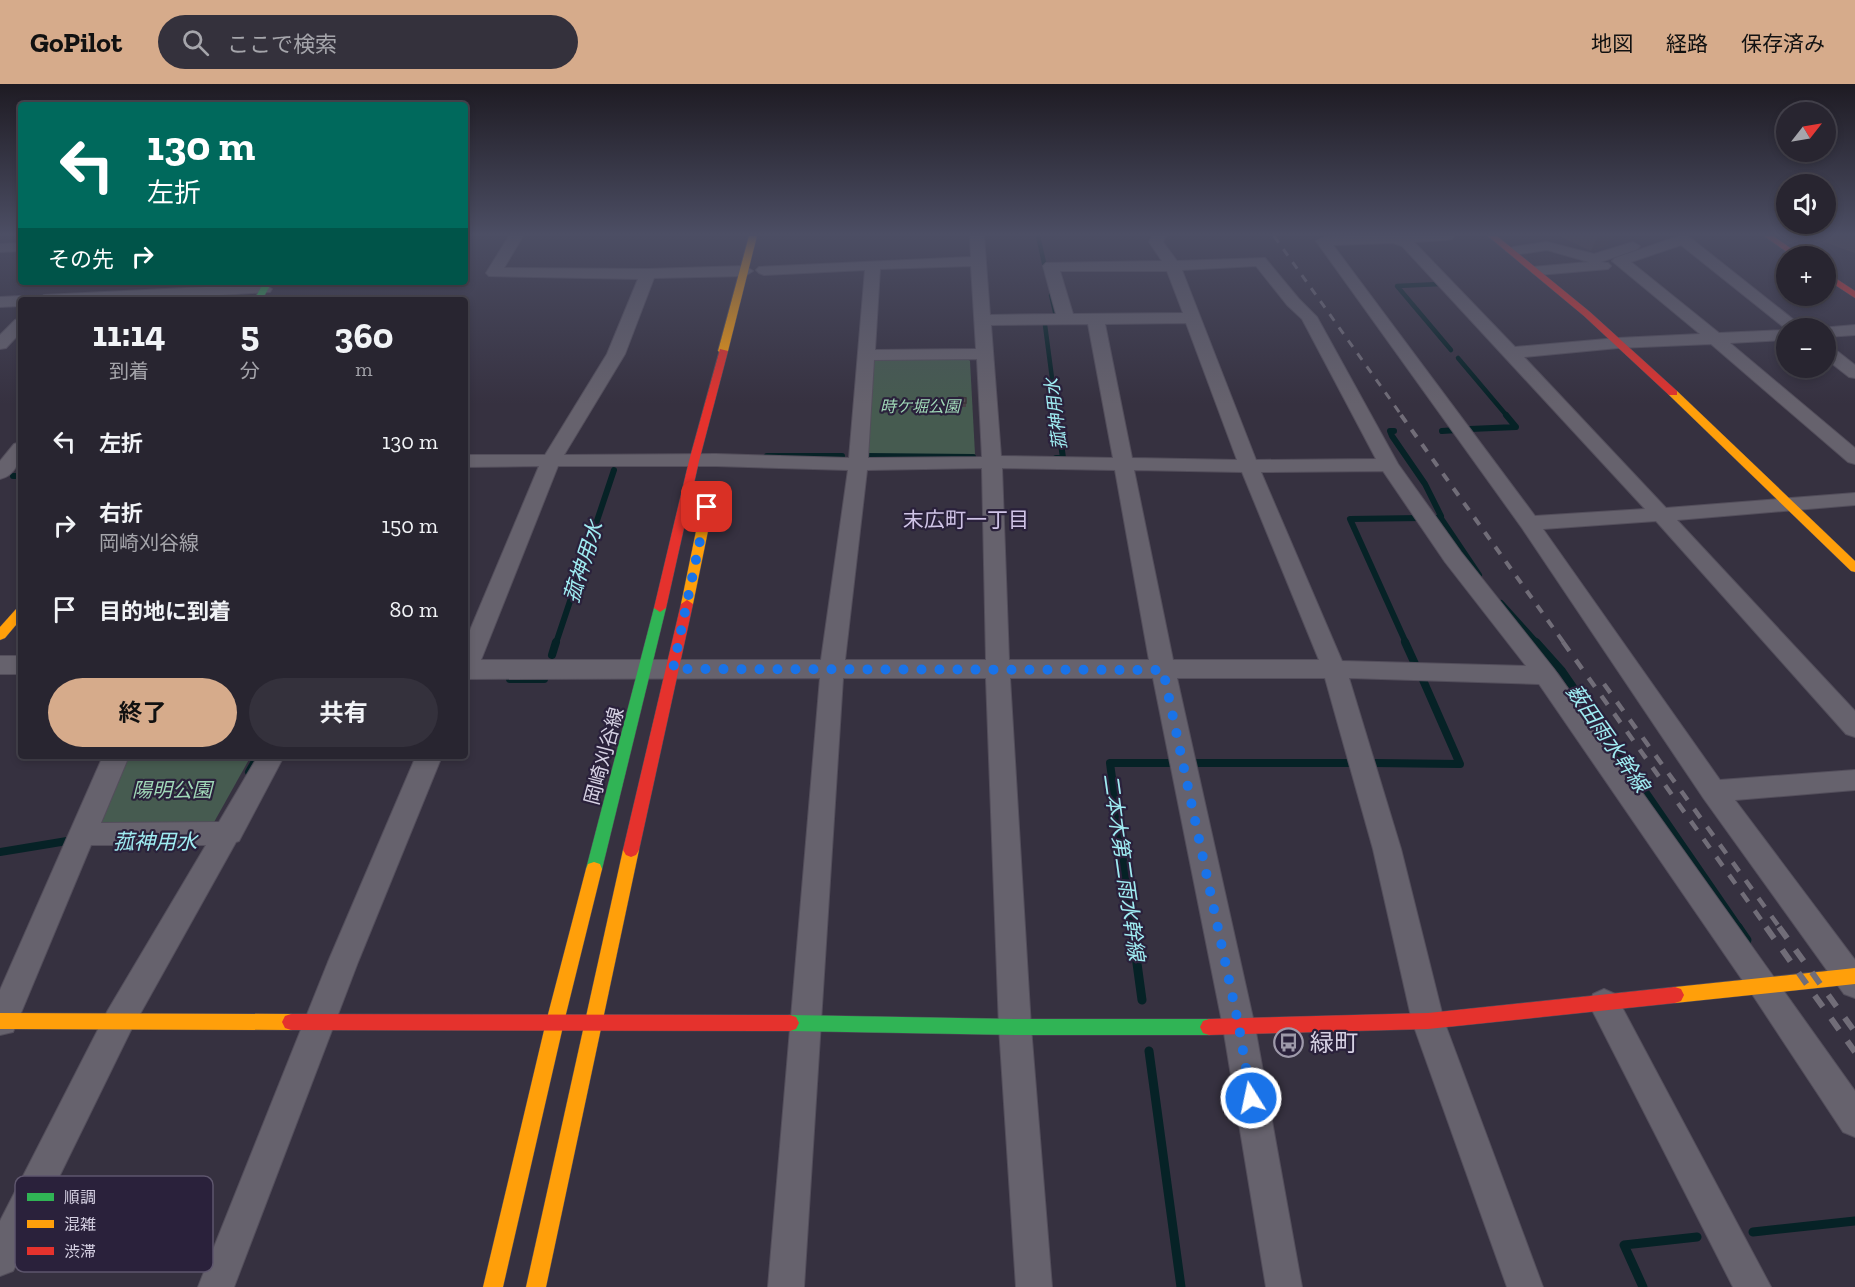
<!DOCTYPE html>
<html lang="ja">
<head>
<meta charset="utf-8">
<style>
  :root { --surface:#282530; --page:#34313c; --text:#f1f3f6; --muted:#a5a5ab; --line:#44424c; --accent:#d6ab8b }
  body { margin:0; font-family:"Zilla Slab","Noto Sans JP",serif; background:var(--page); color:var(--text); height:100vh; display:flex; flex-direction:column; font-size:22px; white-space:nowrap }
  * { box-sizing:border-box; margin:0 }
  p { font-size:20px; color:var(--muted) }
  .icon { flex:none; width:33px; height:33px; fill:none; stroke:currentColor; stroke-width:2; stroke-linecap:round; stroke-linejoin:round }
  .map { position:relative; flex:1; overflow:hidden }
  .drawer { position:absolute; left:18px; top:213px; width:450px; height:462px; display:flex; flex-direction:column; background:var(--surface); border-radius:6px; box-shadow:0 3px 9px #0003,0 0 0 2px var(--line) }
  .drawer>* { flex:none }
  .banner { position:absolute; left:18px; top:18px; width:450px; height:183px; border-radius:6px; box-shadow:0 3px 9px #0003,0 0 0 2px var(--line); background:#00695c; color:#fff; overflow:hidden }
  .needle { width:39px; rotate:59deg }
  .buttons { position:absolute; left:1776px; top:18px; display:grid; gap:12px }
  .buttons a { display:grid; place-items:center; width:60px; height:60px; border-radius:50%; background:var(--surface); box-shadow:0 3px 9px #0003,0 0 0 2px var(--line); font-size:30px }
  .pin { position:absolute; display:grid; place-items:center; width:51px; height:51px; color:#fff; margin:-26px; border-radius:12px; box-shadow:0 3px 9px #0006 }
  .me { position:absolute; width:66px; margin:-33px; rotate:350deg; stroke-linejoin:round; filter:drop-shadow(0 0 4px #0008) }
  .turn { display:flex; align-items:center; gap:21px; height:126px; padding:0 30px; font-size:27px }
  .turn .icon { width:78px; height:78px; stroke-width:2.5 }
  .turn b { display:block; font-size:42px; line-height:51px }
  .then { display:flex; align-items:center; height:57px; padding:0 30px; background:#0003; gap:12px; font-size:22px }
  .eta { display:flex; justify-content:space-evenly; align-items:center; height:102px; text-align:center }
  .eta b { font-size:36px; font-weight:700; line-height:42px }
  .button { display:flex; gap:12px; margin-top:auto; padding:12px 30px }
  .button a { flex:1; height:69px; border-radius:36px; background:var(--accent); color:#111; font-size:24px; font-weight:700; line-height:69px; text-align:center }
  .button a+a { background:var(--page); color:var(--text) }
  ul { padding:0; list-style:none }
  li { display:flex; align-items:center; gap:18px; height:84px; padding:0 30px }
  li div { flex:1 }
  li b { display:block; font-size:22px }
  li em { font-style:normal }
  header { display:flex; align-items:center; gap:36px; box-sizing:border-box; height:84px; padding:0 30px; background:var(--accent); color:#111 }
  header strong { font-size:28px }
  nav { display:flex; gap:33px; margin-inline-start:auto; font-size:21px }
  .search { width:420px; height:54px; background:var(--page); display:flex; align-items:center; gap:15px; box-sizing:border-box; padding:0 21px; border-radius:33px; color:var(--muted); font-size:22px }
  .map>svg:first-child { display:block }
  .green { fill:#465b50 }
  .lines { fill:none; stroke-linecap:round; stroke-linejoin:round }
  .stream-far3 { stroke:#062226; stroke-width:4.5 }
  .stream-far2 { stroke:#062226; stroke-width:6 }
  .stream-far1 { stroke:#062226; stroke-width:8 }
  .stream { stroke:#062226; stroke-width:9 }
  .street-casing { stroke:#534e5b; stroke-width:2 }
  .fast-casing { stroke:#534e5b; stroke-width:1 }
  .slow-casing { stroke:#534e5b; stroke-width:1 }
  .jam-casing { stroke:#534e5b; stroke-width:1 }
  .street { fill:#66626d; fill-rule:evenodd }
  .fast { fill:#30b455; fill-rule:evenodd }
  .slow { fill:#ff9f0a; fill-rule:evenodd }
  .jam { fill:#e5322d; fill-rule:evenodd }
  .rail-far3 { stroke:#716d78; stroke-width:3; stroke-dasharray:8 8; stroke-linecap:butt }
  .rail-far2 { stroke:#716d78; stroke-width:4; stroke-dasharray:9 9; stroke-linecap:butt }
  .rail-far1 { stroke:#716d78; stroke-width:4.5; stroke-dasharray:11 11; stroke-linecap:butt }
  .rail { stroke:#716d78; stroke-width:6; stroke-dasharray:14 14; stroke-linecap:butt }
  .wall { fill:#494147 }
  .shaded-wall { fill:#3c3539 }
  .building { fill:#554c52; stroke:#3c3539; stroke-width:1.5 }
  .route { stroke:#1a73e8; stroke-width:10; stroke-dasharray:0 18 }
  .labels { text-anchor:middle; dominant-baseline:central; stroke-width:4.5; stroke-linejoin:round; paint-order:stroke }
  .far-park-label { font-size:16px; font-style:italic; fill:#a0d9b8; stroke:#2a213b }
  .far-water-label { font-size:18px; font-style:italic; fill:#9fecf2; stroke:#2a213b }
  .street-label { font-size:20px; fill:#d6d1e3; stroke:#2a213b }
  .park-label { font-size:20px; font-style:italic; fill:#a0d9b8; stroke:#2a213b }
  .neighbourhood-label { font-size:21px; fill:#d0c4e7; stroke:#2a213b }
  .water-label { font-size:21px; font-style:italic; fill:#9fecf2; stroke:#2a213b }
  .near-poi-label { font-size:24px; fill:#d6d1e3; stroke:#2a213b; text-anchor:start }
  .key { fill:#2a213b; stroke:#5e566d; stroke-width:1.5 }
  .key-label { font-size:16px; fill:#d6d1e3 }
</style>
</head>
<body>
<header>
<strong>GoPilot</strong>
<div class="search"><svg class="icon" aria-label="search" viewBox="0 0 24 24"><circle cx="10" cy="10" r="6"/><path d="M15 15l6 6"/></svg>ここで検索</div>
<nav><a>地図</a><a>経路</a><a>保存済み</a></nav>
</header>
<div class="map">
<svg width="1855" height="1203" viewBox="0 0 1855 1203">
  <rect width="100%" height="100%" fill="#363140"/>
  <g class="green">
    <path d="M 966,273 L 970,277 L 975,370 L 866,370 L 871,275 Z"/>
    <path d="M 126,672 L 251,672 L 213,740 L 99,740 Z"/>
  </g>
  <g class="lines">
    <g class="stream-far3">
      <path d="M 1038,152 L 1046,188"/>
      <path d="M 1440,200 L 1397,202 L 1451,266"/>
      <path d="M 1051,211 L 1056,232"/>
      <path d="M 240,216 L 241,213"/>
      <path d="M 1045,241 L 1057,332"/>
      <path d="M 1458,274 L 1507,332"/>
    </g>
    <g class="stream-far2">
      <path d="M 1470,345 L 1516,343 L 1506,331"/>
      <path d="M 1394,347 L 1390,347 L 1392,352 L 1425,400 L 1441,432 L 1437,434"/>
      <path d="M 1442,347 L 1457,346"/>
      <path d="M 767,372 L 842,372"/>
      <path d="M 866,372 L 973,373"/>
      <path d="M 1056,374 L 1063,374 L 1057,331"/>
      <path d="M 13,392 L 21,392"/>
      <path d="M 1440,433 L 1479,491"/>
      <path d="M 1501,519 L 1537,559"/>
      <path d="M 556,559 L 614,386"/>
      <path d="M 1406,559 L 1350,435 L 1420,434"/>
    </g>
    <g class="stream-far1">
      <path d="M 1405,558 L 1415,580"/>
      <path d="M 1536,558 L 1562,587 L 1739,844"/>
      <path d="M 552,571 L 556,558"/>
      <path d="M 510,595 L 544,595"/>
      <path d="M 1195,679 L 1353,679"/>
      <path d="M 1374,679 L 1460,680 L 1423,596"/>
      <path d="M 249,688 L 258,672"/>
      <path d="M 0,768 L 67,757"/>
      <path d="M 1132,844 L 1110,679 L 1175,679"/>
    </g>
    <g class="stream">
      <path d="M 1132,843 L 1142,916"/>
      <path d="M 1738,843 L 1747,856"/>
      <path d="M 1149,967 L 1181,1203"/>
      <path d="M 1753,1148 L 1855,1137"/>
      <path d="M 1643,1203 L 1624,1161 L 1697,1153"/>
    </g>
    <defs>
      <g id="street">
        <path d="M 509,152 L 523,152 L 504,184 L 648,185 L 745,182 L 753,187 L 745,192 L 654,194 L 625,270 L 564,371 L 716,370 L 849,374 L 865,186 L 764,191 L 759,189 L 756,186 L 759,183 L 971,173 L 970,152 L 984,152 L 990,231 L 1056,230 L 1043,182 L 1046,179 L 1162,177 L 1149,158 L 1152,152 L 1166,152 L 1163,158 L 1177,177 L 1265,174 L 1299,215 L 1317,233 L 1398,380 L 1461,468 L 1554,585 L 1855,1007 L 1855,1053 L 1843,1048 L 1754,913 L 1539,600 L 1349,594 L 1401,765 L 1444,937 L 1543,1203 L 1507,1203 L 1412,937 L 1373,765 L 1325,594 L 1177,594 L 1255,943 L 1302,1203 L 1266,1203 L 1223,943 L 1153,594 L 1010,594 L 1031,943 L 1052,1203 L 1016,1203 L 999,943 L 986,594 L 843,594 L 804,1203 L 768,1203 L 820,594 L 465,595 L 465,558 L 539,382 L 465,383 L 465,371 L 545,371 L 607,270 L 638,195 L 489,192 L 486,189 ZM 971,182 L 976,265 L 875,266 L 880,185 ZM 1256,182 L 1287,221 L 1302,235 L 1376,375 L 1256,376 L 1182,186 ZM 1060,187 L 1167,187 L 1183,229 L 1073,230 ZM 1186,239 L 1237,376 L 1132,374 L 1105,240 ZM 1088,240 L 1113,374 L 1001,372 L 991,241 ZM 977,275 L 982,373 L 868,374 L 874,276 ZM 558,382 L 716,382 L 848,386 L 821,576 L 481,576 ZM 982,384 L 986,576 L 845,576 L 867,386 ZM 1002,384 L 1115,386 L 1149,576 L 1009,576 ZM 1134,386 L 1242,388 L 1319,576 L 1173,576 ZM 1383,387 L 1445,478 L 1526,582 L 1342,577 L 1261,388 Z"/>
        <path d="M 1348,152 L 1454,152 L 1452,155 L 1447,156 L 1414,158 L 1515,263 L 1618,254 L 1700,250 L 1612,177 L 1615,174 L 1679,152 L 1688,152 L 1804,244 L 1786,245 L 1681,161 L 1631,178 L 1719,249 L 1786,246 L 1786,256 L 1730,259 L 1855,364 L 1855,380 L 1848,378 L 1711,260 L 1618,264 L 1524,273 L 1666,424 L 1855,409 L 1855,421 L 1677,436 L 1855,627 L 1855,653 L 1846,650 L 1656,437 L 1543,445 L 1720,696 L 1855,686 L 1855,706 L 1735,716 L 1855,876 L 1855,914 L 1844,910 L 1704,715 L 1522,444 L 1316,157 L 1323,153 ZM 1393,159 L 1402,162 L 1645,425 L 1535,432 L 1333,161 Z"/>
        <path d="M 1547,158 L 1594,170 L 1633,158 L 1640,162 L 1638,165 L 1601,178 L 1608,179 L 1611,182 L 1608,185 L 1538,191 L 1533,189 L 1530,186 L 1533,183 L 1589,178 L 1547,166 L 1513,171 L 1506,167 L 1513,163 Z"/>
        <path d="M 21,159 L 21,167 L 0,168 L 0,160 Z"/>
        <path d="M 264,200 L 272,205 L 270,208 L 139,216 L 36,216 L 44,211 Z"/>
        <path d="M 21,212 L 28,216 L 21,216 L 21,222 L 0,223 L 0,213 Z"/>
        <path d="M 21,234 L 21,248 L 6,264 L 0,265 L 0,251 L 15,236 Z"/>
        <path d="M 1855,241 L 1855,251 L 1826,253 L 1826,244 L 1820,244 Z"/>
        <path d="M 1826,262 L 1832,263 L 1855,281 L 1855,294 L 1849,293 L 1826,275 Z"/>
        <path d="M 21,358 C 21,374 17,391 0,395 L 0,377 L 14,360 Z"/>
        <rect x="0" y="572" width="21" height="18"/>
        <path d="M 103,672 L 129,672 L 101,739 L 219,738 L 258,672 L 284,672 L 239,757 L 236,758 L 130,948 L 13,1187 L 0,1192 L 0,1137 L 108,926 L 206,761 L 91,761 L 13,948 L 0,951 L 0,906 Z"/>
        <path d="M 416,672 L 442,672 L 358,878 L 234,1203 L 198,1203 L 328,878 Z"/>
        <path d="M 1604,905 L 1615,910 L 1771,1203 L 1733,1203 L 1589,920 L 1593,910 Z"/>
      </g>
      <g id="fast">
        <path d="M 264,198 L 272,198 L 262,216 L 254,216 Z"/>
        <path d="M 660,520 L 666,524 L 602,785 L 600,790 L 594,792 L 588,790 L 586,785 L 654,524 Z"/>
        <path d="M 790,931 L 1015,935 L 1209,935 L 1215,937 L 1218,943 L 1215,949 L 1209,951 L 1015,951 L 790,947 L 784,945 L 781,939 L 784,933 Z"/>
      </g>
      <g id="slow">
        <path d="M 749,152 L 757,152 L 728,267 L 723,270 L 718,267 Z"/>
        <path d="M 1673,306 L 1677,307 L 1855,477 L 1855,488 L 1851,487 L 1669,311 L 1668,309 Z"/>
        <path d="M 709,409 L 715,413 L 693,520 L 687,524 L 681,520 L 703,413 Z"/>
        <path d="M 21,523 L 21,535 L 5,554 L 0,556 L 0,543 L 17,524 Z"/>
        <path d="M 631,759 L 636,761 L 639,766 L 546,1203 L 526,1203 L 623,766 L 626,761 Z"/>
        <path d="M 594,778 L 600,780 L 602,785 L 564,938 L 503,1203 L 483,1203 L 546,938 L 586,785 L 588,780 Z"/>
        <path d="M 1855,884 L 1855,900 L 1675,919 L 1669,917 L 1666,911 L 1669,905 L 1675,903 Z"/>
        <path d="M 0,929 L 291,930 L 297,932 L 300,938 L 297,944 L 291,946 L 0,945 Z"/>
      </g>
      <g id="jam">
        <path d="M 1488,152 L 1497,152 L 1590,228 L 1677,307 L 1677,311 L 1669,311 L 1584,232 Z"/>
        <path d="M 1764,152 L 1773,152 L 1802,172 L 1793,172 Z"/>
        <path d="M 1826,188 L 1855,207 L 1855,214 L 1826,195 Z"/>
        <path d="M 720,265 L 728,267 L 699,377 L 666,524 L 660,528 L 654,524 L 689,377 Z"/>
        <path d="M 687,516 L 693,520 L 639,766 L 636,771 L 631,773 L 626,771 L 623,766 L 681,520 Z"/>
        <path d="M 1675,903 L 1681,905 L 1684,911 L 1681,917 L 1675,919 L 1428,945 L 1209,951 L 1203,949 L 1200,943 L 1203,937 L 1209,935 L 1428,929 Z"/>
        <path d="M 291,930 L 790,931 L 796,933 L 799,939 L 796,945 L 790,947 L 291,946 L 285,944 L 282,938 L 285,932 Z"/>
      </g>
    </defs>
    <use href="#street" class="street-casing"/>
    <use href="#fast" class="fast-casing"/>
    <use href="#slow" class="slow-casing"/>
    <use href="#jam" class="jam-casing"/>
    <use href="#street" class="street"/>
    <use href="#fast" class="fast"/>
    <use href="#slow" class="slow"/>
    <use href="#jam" class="jam"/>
    <path class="rail-far3" d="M 1274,152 L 1402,332"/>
    <path class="rail-far2" d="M 1401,331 L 1564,559"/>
    <g class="rail-far1">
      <path d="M 1563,558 L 1767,844"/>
      <path d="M 1604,600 L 1780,844"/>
    </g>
    <g class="rail">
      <path d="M 1766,843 L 1855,968"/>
      <path d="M 1779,843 L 1855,948"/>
    </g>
  </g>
  <g class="wall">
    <path d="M 1559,152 L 1612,152 L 1608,161 L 1591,167 Z"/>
    <path d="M 1807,152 L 1855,152 L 1855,169 Z"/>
    <path d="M 959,313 L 966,314 L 966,323 L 958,323 Z"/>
  </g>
  <path class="shaded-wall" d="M 1598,152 L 1612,152 L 1608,161 L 1591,167 Z"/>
  <path class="building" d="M 959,313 L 966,314 L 966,319 L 959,319 Z"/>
  <linearGradient id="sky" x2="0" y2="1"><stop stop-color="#1e1b23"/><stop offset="0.47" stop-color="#4c4e64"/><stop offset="1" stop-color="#4c4e64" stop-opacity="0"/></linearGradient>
  <rect width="1855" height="320" fill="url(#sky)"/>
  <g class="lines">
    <path class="route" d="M 707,423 L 673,585 L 1163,586 L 1239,943 L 1251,1014"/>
  </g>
  <defs>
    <symbol id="bus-ring" viewBox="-11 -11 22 22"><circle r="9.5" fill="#2a213b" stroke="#9e99aa" stroke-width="1.5"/><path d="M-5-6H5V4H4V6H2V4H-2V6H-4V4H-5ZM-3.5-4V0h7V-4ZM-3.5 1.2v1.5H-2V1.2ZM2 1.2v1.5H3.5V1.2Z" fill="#9e99aa"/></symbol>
  </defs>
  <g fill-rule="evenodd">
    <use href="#bus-ring" x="1272" y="942" width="33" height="33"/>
  </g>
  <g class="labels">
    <g class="far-park-label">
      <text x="920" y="322">時ケ堀公園</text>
    </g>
    <g class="far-water-label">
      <text transform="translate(1056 330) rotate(-97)">菰神用水</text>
    </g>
    <g class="street-label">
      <text transform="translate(604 672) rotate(-75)">岡崎刈谷線</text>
    </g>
    <g class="park-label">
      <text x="172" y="706">陽明公園</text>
    </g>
    <g class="neighbourhood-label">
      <text x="966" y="435">末広町一丁目</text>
    </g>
    <g class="water-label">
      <text transform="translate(583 478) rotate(-72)">菰神用水</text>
      <text transform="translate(1608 654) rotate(55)">薮田雨水幹線</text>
      <text x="155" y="757">菰神用水</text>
      <text transform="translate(1124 783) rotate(82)">二本木第二雨水幹線</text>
    </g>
    <g class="near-poi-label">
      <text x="1310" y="958">緑町</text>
    </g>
  </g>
  <rect x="15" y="1092" width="198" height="96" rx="9" class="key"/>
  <rect x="27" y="1109" width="27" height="8" fill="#30b455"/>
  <rect x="27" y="1136" width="27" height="8" fill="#ff9f0a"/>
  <rect x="27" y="1163" width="27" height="8" fill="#e5322d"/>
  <g class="key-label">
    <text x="64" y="1119">順調</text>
    <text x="64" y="1146">混雑</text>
    <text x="64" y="1173">渋滞</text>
  </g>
</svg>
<div class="buttons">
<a><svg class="needle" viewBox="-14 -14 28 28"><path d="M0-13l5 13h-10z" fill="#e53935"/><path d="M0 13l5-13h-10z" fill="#a5a5ab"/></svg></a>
<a><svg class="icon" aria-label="sound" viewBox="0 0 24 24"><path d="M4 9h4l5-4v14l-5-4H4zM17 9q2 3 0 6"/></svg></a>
<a>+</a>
<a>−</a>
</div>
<div class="pin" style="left:707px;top:423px;background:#d93025"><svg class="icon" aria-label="arrive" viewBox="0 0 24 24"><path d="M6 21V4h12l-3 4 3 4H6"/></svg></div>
<svg class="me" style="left:1251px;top:1014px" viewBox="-20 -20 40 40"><circle r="17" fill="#1a73e8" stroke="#fff" stroke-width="3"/><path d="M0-11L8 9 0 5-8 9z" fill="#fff"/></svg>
<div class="banner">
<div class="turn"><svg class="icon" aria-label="left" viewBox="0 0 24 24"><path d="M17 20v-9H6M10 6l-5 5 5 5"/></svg><div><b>130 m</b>左折</div></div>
<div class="then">その先<svg class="icon" aria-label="right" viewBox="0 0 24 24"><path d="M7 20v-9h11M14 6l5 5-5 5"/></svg></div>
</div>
<section class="drawer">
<div class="eta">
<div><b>11:14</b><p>到着</p></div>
<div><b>5</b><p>分</p></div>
<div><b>360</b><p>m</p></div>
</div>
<ul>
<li><svg class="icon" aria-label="left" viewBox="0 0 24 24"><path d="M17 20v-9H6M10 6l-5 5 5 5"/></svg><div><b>左折</b></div><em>130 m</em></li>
<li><svg class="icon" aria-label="right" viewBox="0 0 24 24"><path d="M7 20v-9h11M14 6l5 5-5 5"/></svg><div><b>右折</b><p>岡崎刈谷線</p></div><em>150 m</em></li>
<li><svg class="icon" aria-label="arrive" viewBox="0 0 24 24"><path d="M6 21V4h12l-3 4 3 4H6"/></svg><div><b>目的地に到着</b></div><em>80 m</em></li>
</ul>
<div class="button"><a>終了</a><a>共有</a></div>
</section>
</div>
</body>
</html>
